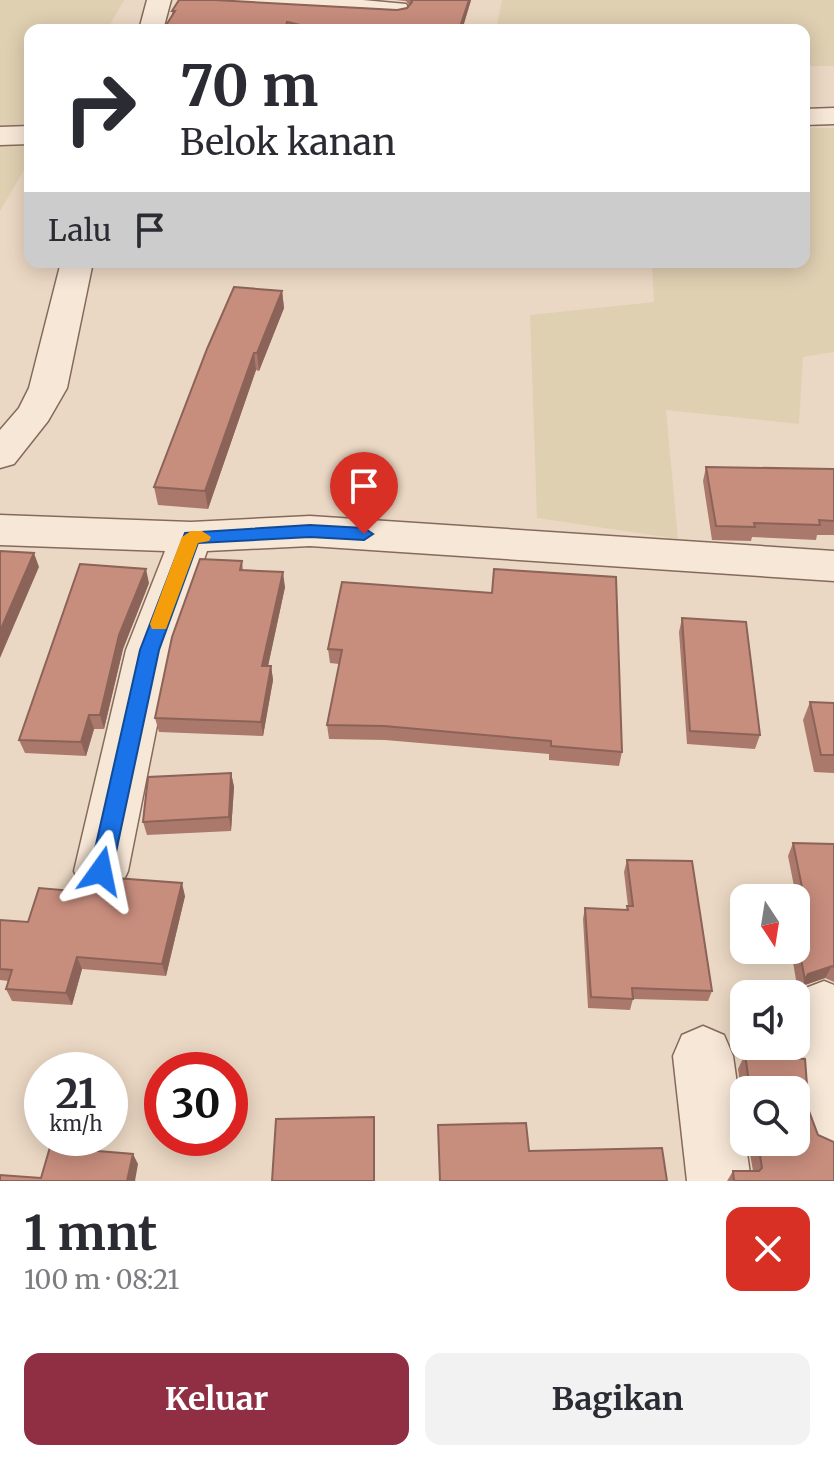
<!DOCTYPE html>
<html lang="id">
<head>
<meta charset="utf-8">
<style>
  :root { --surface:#fff; --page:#f2f2f3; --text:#2b2b33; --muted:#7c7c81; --accent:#902f43 }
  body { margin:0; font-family:Merriweather,serif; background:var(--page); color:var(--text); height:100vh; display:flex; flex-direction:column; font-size:30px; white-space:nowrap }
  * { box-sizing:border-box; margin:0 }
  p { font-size:26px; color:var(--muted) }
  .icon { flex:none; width:44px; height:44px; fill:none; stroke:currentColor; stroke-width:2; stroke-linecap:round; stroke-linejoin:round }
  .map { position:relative; height:1181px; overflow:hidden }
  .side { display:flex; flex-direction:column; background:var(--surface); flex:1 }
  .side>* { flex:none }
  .banner { position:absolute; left:24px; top:24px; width:786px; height:244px; border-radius:16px; box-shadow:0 4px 20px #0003; background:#fff; color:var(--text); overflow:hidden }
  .needle { width:52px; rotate:168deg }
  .buttons { position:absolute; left:730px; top:884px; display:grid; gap:16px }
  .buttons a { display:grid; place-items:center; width:80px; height:80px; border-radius:16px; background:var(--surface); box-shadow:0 4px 20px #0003; font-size:40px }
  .speed { position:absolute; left:24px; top:1052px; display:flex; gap:16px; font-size:40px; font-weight:700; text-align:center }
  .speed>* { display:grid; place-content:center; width:104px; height:104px; border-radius:50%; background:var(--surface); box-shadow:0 4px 20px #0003; line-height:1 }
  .speed small { font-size:20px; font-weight:400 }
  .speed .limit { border:12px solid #d22; background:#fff; color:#111 }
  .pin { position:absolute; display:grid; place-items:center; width:68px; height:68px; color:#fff; margin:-82px -34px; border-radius:50% 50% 50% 0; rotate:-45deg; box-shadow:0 0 8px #0007 }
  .pin .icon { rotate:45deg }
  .me { position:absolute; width:88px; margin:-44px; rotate:12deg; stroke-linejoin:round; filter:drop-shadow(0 0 6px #0008) }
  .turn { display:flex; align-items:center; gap:28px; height:168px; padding:0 24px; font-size:36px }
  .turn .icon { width:104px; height:104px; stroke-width:2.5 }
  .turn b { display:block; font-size:56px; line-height:68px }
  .then { display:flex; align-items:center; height:76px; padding:0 24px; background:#0003; gap:16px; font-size:30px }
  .round { display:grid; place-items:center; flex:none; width:84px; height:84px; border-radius:16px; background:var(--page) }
  .summary { display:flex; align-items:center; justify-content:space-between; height:136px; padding:0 24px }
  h1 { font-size:48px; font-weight:700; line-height:60px }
  .button { display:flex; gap:16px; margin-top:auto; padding:16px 24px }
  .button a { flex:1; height:92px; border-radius:16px; background:var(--accent); color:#fff; font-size:32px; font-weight:700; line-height:92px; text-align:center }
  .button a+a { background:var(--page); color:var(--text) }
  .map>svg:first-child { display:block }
  .farmland { fill:#e0d0b2 }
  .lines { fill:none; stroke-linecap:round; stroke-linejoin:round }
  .minor-casing { stroke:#856a5c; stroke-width:3 }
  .minor { fill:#f7e7d7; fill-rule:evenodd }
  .wall { fill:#ab796c }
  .shaded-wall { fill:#8b6358 }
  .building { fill:#c78d7d; stroke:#8b6358; stroke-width:2 }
  .route { fill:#1a73e8; stroke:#114b97; stroke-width:2 }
  .slow { fill:#f59e0b }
</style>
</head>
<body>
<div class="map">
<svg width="834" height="1181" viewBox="0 0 834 1181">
  <rect width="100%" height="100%" fill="#ebd8c4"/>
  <g class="farmland">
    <path d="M 0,0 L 124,0 L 107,30 L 30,30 L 30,160 L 0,211 Z"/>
    <path d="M 502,0 L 834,0 L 834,66 L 804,66 L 804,30 L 496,30 Z"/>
    <path d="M 804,128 L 834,128 L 834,352 L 803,357 L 799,424 L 666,410 L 678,539 L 537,518 L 530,315 L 654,302 L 652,262 L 804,262 Z"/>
  </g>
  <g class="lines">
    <defs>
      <g id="minor">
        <path d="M 147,0 L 171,0 L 163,30 L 139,30 Z"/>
        <path d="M 208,0 L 363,0 L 406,4 L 409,9 L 406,14 L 397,16 L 220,7 L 212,5 Z"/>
        <path d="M 834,108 L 834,124 L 804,125 L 804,109 Z"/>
        <path d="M 30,126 L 30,144 L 0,145 L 0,127 Z"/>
        <path d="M 61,262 L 93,262 L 67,388 L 48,421 L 14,464 L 0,468 L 0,430 L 19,408 L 29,388 Z"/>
        <path d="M 0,515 L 191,522 L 310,516 L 834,551 L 834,581 L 310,546 L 207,551 L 172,650 L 128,871 L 120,888 L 101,895 L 82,888 L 74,871 L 126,650 L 165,551 L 0,545 Z"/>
        <path d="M 824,981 L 834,985 L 834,1156 L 812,1147 L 803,1125 L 796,1025 L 796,1006 L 803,989 Z"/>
        <path d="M 703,1026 L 724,1035 L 733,1056 L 751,1181 L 687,1181 L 673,1056 L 682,1035 Z"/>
      </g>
    </defs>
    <use href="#minor" class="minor-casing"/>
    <use href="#minor" class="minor"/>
  </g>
  <g class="wall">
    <path d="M 395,0 L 471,0 L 462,30 L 163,30 L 172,15 L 172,11 L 219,1 L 397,10 L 407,8 L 409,5 L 406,1 Z"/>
    <path d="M 282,291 L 284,308 L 259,371 L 256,370 L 208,509 L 158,505 L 154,487 Z"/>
    <path d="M 706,467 L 834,469 L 834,535 L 817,535 L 816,540 L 752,537 L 751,541 L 712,540 L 703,481 Z"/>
    <path d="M 242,561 L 243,570 L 285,587 L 268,666 L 271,666 L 273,680 L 263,736 L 159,732 L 155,718 Z"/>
    <path d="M 342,582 L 622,752 L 619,766 L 549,760 L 549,754 L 385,740 L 329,739 L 327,725 L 339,664 L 330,663 L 328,649 Z"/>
    <path d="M 149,583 L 123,649 L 104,729 L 94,729 L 86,756 L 25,753 L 19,740 Z"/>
    <path d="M 682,618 L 760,735 L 755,749 L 687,744 L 679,632 Z"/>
    <path d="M 810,702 L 834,703 L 834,773 L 814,772 L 803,720 Z"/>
    <path d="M 231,773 L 234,787 L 231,831 L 147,835 L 143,822 Z"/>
    <path d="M 793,843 L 834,844 L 834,982 L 825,978 L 802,986 L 798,992 L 791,950 L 796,950 L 796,898 L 785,898 L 788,891 L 795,891 L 788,856 Z"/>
    <path d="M 627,860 L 712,991 L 708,1001 L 633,999 L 630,1010 L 588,1008 L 583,919 L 585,908 L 626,910 L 628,906 L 624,872 Z"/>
    <path d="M 108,894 L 185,896 L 166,976 L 82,969 L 72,1005 L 12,1001 L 6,989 L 8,981 L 0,980 L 0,920 L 28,922 Z"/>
    <path d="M 745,1054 L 805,1059 L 809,1111 L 818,1135 L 834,1142 L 834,1181 L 727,1181 L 733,1171 L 753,1171 L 748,1142 L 796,1142 L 796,1090 L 744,1090 L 744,1111 L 738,1069 Z"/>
  </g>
  <g class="shaded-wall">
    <path d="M 469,0 L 471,0 L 462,30 L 459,30 Z"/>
    <path d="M 282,291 L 284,308 L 259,371 L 257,353 Z"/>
    <path d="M 254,353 L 256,370 L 208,509 L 205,491 Z"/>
    <path d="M 34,553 L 39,567 L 0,658 L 0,631 Z"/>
    <path d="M 146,569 L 149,583 L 123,649 L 104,729 L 100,715 L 119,635 Z"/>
    <path d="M 283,572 L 285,587 L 265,680 L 262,666 Z"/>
    <path d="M 271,666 L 273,680 L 263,736 L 261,722 Z"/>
    <path d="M 89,715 L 94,729 L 86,756 L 81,742 Z"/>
    <path d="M 231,773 L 234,787 L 231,831 L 229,817 Z"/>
    <path d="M 182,883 L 185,896 L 166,976 L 162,964 Z"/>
    <path d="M 77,957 L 82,969 L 72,1005 L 66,993 Z"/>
    <path d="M 832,966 L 825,978 L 802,986 L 808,974 Z"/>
    <path d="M 133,1154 L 138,1164 L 135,1181 L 127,1181 Z"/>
  </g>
  <g class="building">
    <path d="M 179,0 L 215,0 L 397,10 L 407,8 L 412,2 L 411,0 L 469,0 L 459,30 L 309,30 L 309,27 L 287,22 L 285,30 L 163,30 L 175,11 L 172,11 Z"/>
    <path d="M 234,287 L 282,291 L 257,353 L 254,353 L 205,491 L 154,487 L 207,349 Z"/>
    <path d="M 706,467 L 834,469 L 834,521 L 819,520 L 820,525 L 754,523 L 755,527 L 716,526 Z"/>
    <path d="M 0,551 L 34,553 L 0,631 Z"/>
    <path d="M 200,559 L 242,561 L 240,570 L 283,572 L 262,666 L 271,666 L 261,722 L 155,718 L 172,637 Z"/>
    <path d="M 80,564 L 146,569 L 119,635 L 100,715 L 89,715 L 81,742 L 19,740 Z"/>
    <path d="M 494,569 L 616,577 L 622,752 L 551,746 L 551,741 L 384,726 L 327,725 L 342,650 L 328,649 L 342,582 L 492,593 Z"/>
    <path d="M 682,618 L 746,622 L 760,735 L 690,731 Z"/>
    <path d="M 810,702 L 834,703 L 834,755 L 821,755 Z"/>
    <path d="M 231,773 L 229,817 L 143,822 L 148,777 Z"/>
    <path d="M 793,843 L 834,844 L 834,967 L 832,966 L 808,974 L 805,980 L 796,934 L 796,898 L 789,898 L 788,891 L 803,892 Z"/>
    <path d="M 627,860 L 692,861 L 712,991 L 632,988 L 633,999 L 591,997 L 585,908 L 628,910 L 627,906 L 633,906 Z"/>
    <path d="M 115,878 L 182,883 L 162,964 L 77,957 L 66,993 L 6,989 L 12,970 L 0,969 L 0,920 L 28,922 L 39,888 L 108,894 Z"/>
    <path d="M 745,1054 L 805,1059 L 809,1111 L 818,1135 L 834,1142 L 834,1181 L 734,1181 L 733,1171 L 759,1171 L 762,1168 L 758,1142 L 796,1142 L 796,1090 L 750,1090 Z"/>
    <path d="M 374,1117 L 374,1181 L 272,1181 L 276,1119 Z"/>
    <path d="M 526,1123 L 529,1151 L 662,1148 L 667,1181 L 440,1181 L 438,1125 Z"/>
    <path d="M 50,1147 L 133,1154 L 127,1181 L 0,1181 L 0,1175 L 41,1178 Z"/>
  </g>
  <path class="route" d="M 310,525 L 364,528 L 373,534 L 364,540 L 310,537 L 198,543 L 159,650 L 112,871 L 109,878 L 101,881 L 93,878 L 90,871 L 140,650 L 185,533 Z"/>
  <path class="slow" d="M 191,531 L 202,531 L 211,537 L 209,541 L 198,543 L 166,629 L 152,629 L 150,624 L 182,537 Z"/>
</svg>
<div class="buttons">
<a><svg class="needle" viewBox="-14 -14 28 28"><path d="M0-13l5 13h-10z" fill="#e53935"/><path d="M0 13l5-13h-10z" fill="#7c7c81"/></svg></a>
<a><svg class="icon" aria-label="sound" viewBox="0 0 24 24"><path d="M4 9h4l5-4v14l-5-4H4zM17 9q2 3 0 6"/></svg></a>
<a><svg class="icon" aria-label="search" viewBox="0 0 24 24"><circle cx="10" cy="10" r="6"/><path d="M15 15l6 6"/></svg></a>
</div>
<div class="speed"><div>21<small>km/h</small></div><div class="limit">30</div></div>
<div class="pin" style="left:364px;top:534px;background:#d93025"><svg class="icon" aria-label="arrive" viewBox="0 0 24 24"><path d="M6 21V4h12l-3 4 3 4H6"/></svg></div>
<svg class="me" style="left:101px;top:871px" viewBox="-20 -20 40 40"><path d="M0-17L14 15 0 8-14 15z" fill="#1a73e8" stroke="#fff" stroke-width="4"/></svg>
<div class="banner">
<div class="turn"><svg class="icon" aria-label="right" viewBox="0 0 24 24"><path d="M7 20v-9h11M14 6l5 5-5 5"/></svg><div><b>70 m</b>Belok kanan</div></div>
<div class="then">Lalu<svg class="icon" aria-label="arrive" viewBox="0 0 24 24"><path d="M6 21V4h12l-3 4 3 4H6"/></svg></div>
</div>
</div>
<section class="side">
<div class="summary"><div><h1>1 mnt</h1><p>100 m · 08:21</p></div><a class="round" style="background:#d93025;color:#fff"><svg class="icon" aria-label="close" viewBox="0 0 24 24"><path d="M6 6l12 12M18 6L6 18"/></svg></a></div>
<div class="button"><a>Keluar</a><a>Bagikan</a></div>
</section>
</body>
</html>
